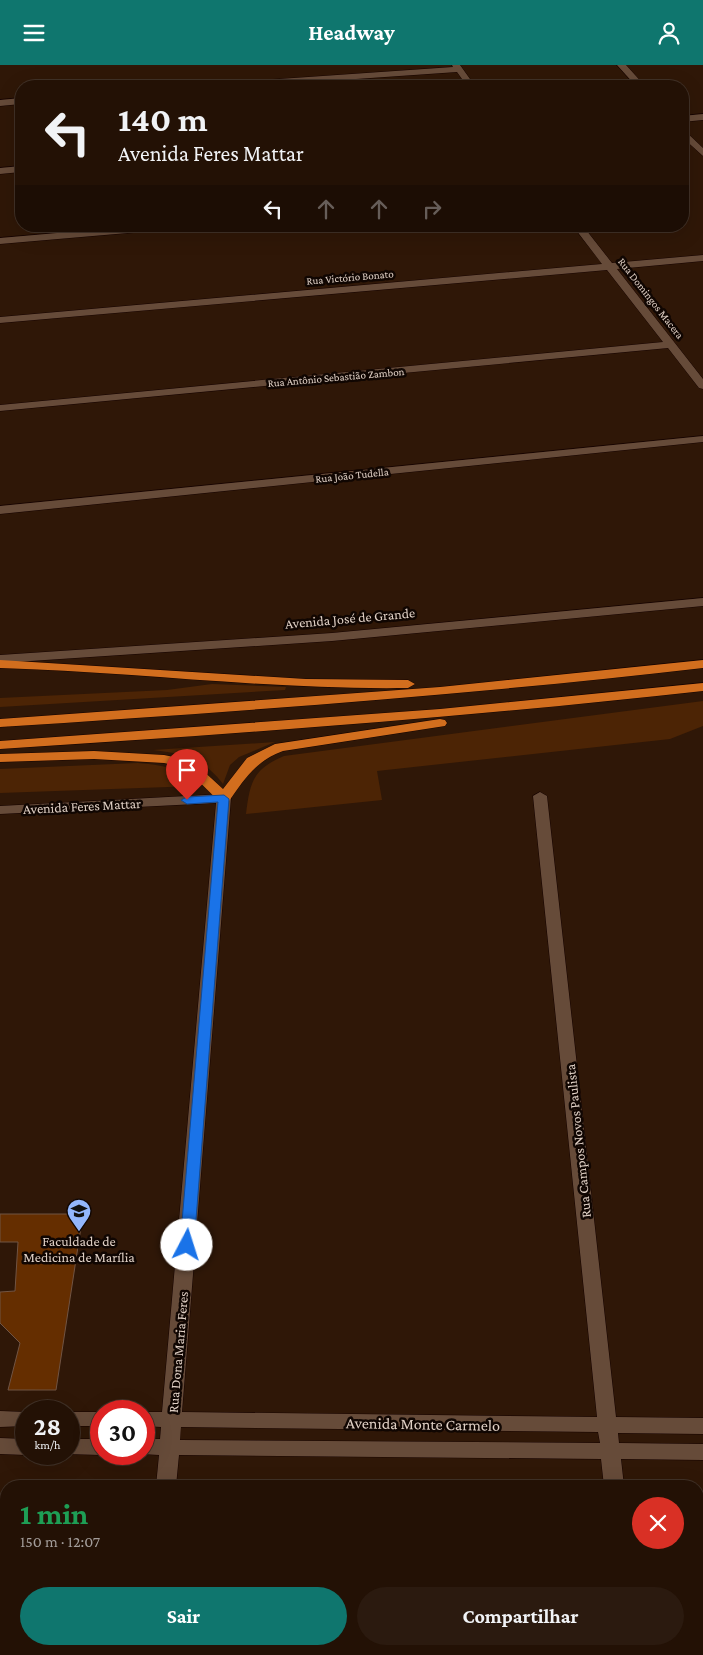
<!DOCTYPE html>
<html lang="pt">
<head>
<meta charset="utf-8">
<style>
  :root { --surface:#231105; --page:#2b1a0f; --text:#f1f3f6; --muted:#a39d9a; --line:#403127; --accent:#0f766e }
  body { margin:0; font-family:"Crimson Pro",serif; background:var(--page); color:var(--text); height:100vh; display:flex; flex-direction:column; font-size:19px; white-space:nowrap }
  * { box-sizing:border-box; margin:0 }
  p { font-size:16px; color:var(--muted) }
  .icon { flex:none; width:28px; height:28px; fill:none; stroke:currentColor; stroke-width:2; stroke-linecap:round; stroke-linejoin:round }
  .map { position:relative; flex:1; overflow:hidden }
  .drawer { position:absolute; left:0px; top:1415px; width:704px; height:175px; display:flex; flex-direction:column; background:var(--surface); border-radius:20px 20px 0 0; box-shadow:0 5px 20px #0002,0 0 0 1px var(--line) }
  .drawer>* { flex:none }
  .top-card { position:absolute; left:15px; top:15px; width:674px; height:152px; border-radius:20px; box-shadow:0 5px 20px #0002,0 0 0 1px var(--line); background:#231105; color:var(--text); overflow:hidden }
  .speed { position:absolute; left:15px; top:1335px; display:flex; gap:10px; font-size:25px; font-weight:700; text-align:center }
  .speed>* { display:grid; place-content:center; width:65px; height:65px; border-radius:50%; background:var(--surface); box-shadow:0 5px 20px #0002,0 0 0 1px var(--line); line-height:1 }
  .speed small { font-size:12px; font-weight:400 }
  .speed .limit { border:8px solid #d22; background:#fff; color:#111 }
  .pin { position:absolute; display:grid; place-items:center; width:42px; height:42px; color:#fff; margin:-51px -21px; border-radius:50% 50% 50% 0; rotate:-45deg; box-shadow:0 0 5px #0007 }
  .pin .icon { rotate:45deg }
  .me { position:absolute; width:55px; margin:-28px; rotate:5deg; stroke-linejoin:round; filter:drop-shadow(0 0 4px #0008) }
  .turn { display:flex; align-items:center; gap:18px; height:105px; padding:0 20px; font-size:22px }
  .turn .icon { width:65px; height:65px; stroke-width:2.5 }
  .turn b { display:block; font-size:35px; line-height:42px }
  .lanes { display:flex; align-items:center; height:48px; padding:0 20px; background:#0003; justify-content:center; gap:25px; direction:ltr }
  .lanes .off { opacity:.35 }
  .round { display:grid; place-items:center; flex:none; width:52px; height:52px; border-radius:26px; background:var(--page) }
  .headline { display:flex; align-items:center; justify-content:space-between; height:85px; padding:0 20px }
  h1 { font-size:30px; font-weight:700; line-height:38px; color:#1e9e55 }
  .cta { display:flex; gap:10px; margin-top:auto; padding:10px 20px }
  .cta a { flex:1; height:58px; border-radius:30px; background:var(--accent); color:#fff; font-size:20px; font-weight:700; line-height:58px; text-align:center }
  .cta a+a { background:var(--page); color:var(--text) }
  header { display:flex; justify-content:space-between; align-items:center; height:65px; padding:0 20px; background:var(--accent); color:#fff; font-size:22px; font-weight:700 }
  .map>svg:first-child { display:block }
  .green { fill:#4c2405 }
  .building { fill:#652e00; stroke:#715443 }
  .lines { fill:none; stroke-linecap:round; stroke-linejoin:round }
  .minor-casing { stroke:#160300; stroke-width:1 }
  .tertiary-casing { stroke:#160300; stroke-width:1 }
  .motorway-casing { stroke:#160300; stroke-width:1 }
  .minor { fill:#664b39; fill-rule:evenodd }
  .tertiary { fill:#664b39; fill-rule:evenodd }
  .motorway { fill:#d26e1e; fill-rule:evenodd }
  .route { fill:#1a73e8; stroke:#114b97 }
  .labels { text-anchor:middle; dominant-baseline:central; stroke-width:5; stroke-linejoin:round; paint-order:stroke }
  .far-street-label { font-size:11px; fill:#e0d0c5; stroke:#100602 }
  .street-label { font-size:14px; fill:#e0d0c5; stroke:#100602 }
  .poi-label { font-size:14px; fill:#e0d0c5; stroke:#100602 }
  .near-street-label { font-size:16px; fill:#e0d0c5; stroke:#100602 }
</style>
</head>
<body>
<header><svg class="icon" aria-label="menu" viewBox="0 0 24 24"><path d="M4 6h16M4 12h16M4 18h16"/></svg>Headway<svg class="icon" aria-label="person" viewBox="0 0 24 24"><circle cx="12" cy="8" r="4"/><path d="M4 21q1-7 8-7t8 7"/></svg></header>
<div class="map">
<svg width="703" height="1590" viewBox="0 0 703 1590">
  <rect width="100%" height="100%" fill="#2f1707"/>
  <g class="green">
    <path d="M 212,619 L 286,622 L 285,625 L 0,642 L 0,633 L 167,625 Z"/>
    <path d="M 703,636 L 703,661 L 670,674 L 377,706 L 382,735 L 246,749 C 250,717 253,704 284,691 Z"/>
    <path d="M 275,677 L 239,692 L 230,700 L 223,719 C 203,693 185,689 153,685 Z"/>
    <path d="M 138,698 C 161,700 180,702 196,721 L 0,728 L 0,704 Z"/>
  </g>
  <path class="building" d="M 0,1149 L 83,1149 L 56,1325 L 8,1325 L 20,1278 L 0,1258 L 0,1227 L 15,1226 L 18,1177 L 0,1177 Z"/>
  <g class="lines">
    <defs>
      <g id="minor">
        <path d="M 452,0 L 460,0 L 475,21 L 467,21 L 457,7 L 255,21 L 219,21 L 223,18 L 453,2 Z"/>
        <path d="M 617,0 L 626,0 L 645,21 L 636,21 Z"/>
        <path d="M 21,33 L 21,39 L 0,41 L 0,35 Z"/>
        <path d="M 682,63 L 703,83 L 703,91 L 682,72 Z"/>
        <path d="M 137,161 L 179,161 L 174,164 L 0,179 L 0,173 Z"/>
        <path d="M 573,161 L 583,161 L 612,198 L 703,190 L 703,196 L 617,204 L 703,314 L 703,324 L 699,323 L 668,283 L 0,346 L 0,340 L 663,277 L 607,205 L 0,258 L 0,252 L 602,199 Z"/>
        <path d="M 703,371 L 703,377 L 0,449 L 0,441 Z"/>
        <path d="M 703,533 L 703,541 L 332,576 L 0,598 L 0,590 L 332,568 Z"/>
        <path d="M 540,727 L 547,731 L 616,1352 L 703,1353 L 703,1369 L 618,1368 L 619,1378 L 703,1379 L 703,1395 L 621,1394 L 624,1421 L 604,1421 L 601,1394 L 179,1390 L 176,1421 L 156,1421 L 159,1390 L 141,1389 L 144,1389 L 144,1374 L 160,1374 L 161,1362 L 144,1361 L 144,1347 L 162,1347 L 216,738 L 0,749 L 0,741 L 224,729 L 231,733 L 182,1347 L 597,1352 L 533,731 ZM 181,1362 L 598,1367 L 600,1378 L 180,1375 Z"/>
        <path d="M 0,1346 L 26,1347 L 26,1361 L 0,1362 Z"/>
        <rect x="69" y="1347" width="32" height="14"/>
        <path d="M 0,1373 L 26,1374 L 26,1389 L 29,1389 L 26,1390 L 0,1389 Z"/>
        <path d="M 69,1374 L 101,1374 L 101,1389 L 104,1389 L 101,1390 L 66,1389 L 69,1389 Z"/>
        <path d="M 142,1584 L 164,1584 L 163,1590 L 141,1590 Z"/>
        <rect x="617" y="1584" width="22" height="6"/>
      </g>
      <g id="tertiary">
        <path d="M 703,49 L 703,55 L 682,57 L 682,51 Z"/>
        <path d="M 21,101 L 21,107 L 0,109 L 0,103 Z"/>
      </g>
      <g id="motorway">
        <path d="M 0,595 L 306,614 L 408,615 L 415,619 L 408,623 C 272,625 136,607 0,603 Z"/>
        <path d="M 703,595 L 703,603 C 469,630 235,647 0,662 L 0,654 L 440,622 Z"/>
        <path d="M 703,618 L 703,626 C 469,652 235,669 0,684 L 0,676 L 440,644 Z"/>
        <path d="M 440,654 L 445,655 L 447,658 L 445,661 L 283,686 C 256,696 245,713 229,736 L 219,736 C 202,720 188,703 164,698 L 94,694 L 0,697 L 0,689 L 94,686 L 164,690 L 184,694 L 199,702 L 223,724 L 247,693 L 275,679 Z"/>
      </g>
    </defs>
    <use href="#minor" class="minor-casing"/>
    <use href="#tertiary" class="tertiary-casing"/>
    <use href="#motorway" class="motorway-casing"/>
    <use href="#minor" class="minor"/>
    <use href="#tertiary" class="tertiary"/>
    <use href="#motorway" class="motorway"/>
  </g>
  <path class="route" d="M 224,730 L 229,734 L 194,1180 L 187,1185 L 180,1180 L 218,737 L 187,739 L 181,735 L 187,732 Z"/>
  <defs>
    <symbol id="school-pin" viewBox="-11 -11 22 30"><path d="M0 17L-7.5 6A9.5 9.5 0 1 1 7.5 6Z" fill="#93b7fd" stroke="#100602"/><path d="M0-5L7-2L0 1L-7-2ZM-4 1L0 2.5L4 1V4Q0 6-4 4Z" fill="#111"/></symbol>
  </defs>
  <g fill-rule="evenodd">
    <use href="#school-pin" x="65" y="1132" width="28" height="38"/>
  </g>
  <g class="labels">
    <g class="far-street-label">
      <text transform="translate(350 212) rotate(-5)">Rua Victório Bonato</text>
      <text transform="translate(651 233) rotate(52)">Rua Domingos Macera</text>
      <text transform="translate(336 312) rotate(-5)">Rua Antônio Sebastião Zambon</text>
      <text transform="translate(352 410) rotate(-6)">Rua João Tudella</text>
    </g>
    <g class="street-label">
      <text transform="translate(350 553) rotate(-5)">Avenida José de Grande</text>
      <text transform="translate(82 741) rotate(-3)">Avenida Feres Mattar</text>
      <text transform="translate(578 1076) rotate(-96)">Rua Campos Novos Paulista</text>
      <text transform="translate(178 1287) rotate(-85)">Rua Dona Maria Feres</text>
    </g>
    <g class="poi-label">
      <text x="79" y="1176">Faculdade de<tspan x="79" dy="16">Medicina de Marília</tspan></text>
    </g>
    <g class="near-street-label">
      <text transform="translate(423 1359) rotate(1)">Avenida Monte Carmelo</text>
    </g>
  </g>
</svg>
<div class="speed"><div>28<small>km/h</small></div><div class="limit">30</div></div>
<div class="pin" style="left:187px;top:735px;background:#d93025"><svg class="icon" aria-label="arrive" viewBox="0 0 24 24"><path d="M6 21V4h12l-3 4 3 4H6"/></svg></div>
<svg class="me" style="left:187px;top:1180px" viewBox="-20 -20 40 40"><circle r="19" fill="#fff"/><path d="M0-13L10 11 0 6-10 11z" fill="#1a73e8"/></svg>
<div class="top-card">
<div class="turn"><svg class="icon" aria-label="left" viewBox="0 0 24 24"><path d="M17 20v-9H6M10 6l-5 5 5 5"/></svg><div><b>140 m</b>Avenida Feres Mattar</div></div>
<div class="lanes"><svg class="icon" aria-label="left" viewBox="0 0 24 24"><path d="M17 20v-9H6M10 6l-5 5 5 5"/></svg><svg class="icon off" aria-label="ahead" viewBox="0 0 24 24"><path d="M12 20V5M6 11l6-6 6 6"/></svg><svg class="icon off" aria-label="ahead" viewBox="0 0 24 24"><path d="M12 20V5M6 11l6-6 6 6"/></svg><svg class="icon off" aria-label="right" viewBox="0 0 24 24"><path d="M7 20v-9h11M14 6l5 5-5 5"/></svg></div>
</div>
<section class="drawer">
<div class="headline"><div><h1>1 min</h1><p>150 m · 12:07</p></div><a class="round" style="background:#d93025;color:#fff"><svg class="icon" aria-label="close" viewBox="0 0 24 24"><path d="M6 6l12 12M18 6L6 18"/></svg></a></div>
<div class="cta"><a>Sair</a><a>Compartilhar</a></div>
</section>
</div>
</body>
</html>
